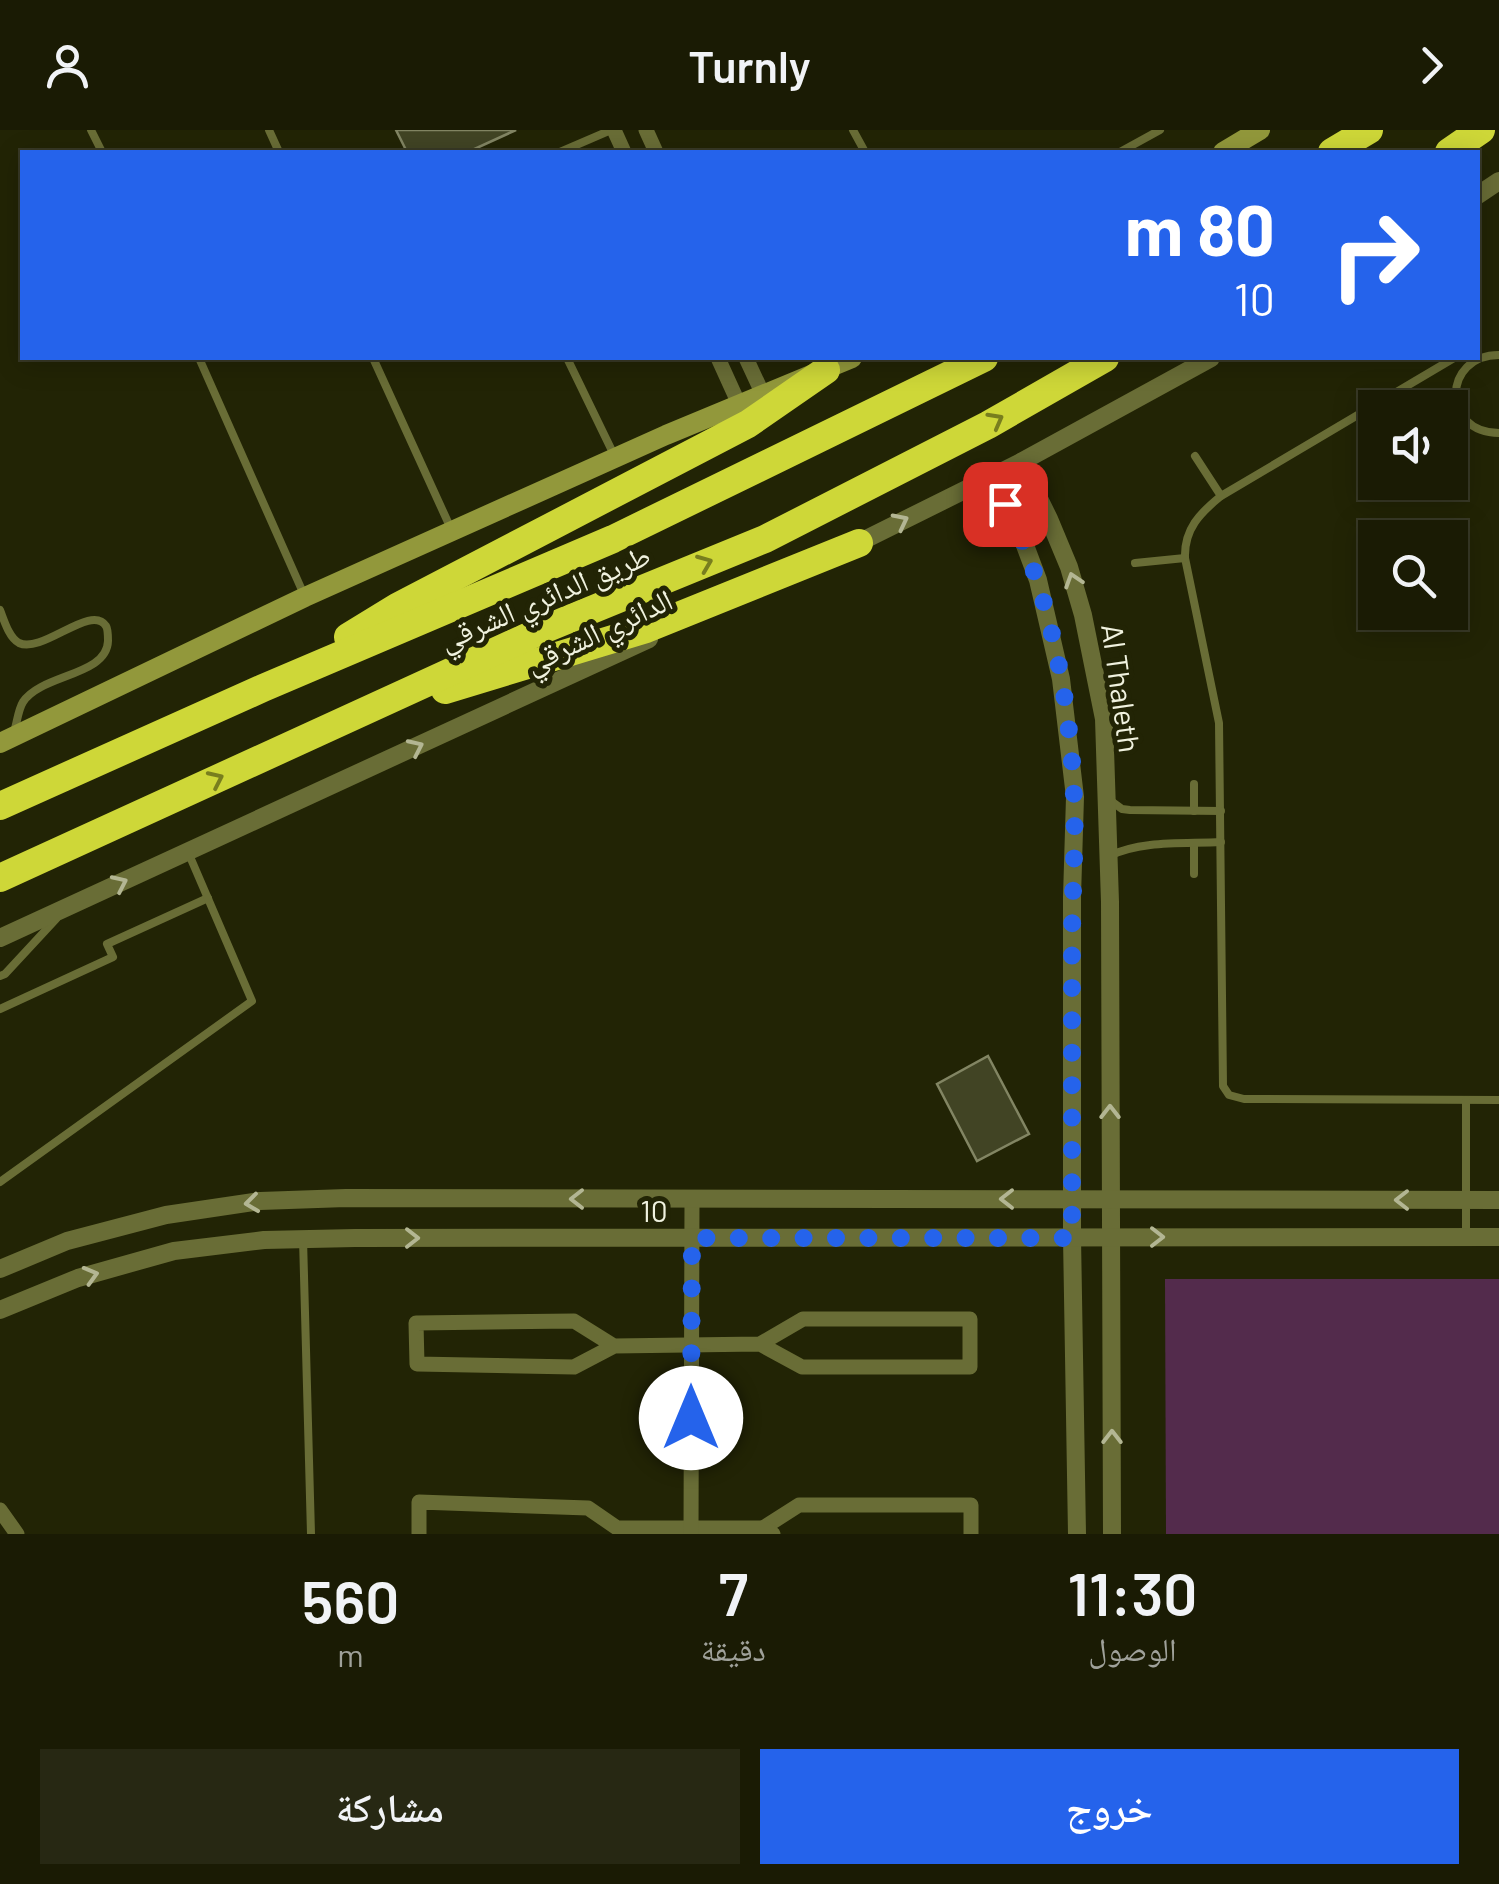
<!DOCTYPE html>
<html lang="ar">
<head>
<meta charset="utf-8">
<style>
  :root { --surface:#1a1b04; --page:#272813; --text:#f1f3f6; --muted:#9fa19a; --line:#383926; --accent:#2563eb }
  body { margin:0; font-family:Barlow,"Noto Naskh Arabic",sans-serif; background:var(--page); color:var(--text); direction:rtl; height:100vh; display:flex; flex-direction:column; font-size:38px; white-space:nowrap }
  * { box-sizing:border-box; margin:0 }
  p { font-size:32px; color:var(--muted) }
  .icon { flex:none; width:55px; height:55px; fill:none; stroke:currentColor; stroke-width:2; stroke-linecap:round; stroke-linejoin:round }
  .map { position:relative; height:1404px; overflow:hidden; direction:ltr }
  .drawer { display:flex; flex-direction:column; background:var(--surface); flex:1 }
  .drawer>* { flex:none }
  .hud { position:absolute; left:20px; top:20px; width:1460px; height:210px; border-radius:0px; box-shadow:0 5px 25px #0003,0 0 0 2px var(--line); direction:rtl; background:#2563eb; color:#fff; overflow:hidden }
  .tools { position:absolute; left:1358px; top:260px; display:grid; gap:20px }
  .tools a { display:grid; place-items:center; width:110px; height:110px; border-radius:0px; background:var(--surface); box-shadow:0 5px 25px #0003,0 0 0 2px var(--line); font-size:50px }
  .pin { position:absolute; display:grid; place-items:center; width:85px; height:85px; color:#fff; margin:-42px; border-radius:20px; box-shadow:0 5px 15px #0006 }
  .me { position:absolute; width:110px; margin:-55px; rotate:0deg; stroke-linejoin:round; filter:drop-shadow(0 0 8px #0008) }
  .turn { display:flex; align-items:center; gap:35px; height:210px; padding:0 40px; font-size:45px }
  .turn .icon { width:130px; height:130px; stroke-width:2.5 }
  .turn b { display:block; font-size:70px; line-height:85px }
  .eta { display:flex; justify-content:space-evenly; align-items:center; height:170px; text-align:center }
  .eta b { font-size:60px; font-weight:600; line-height:70px }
  .cta { display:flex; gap:20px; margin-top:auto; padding:20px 40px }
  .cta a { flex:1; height:115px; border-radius:0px; background:var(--accent); color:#fff; font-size:40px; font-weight:600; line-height:115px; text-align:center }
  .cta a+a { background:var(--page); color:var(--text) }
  header { display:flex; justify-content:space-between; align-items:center; height:130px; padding:0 40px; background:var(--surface); font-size:45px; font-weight:600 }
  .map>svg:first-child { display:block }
  .green { fill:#532b4c }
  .building { fill:#414424; stroke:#828563; stroke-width:2.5 }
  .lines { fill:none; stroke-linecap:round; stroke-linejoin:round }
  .service { stroke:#696d36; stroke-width:8 }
  .minor { stroke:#696d36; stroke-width:15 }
  .tertiary { stroke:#696d36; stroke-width:18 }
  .secondary { stroke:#92983b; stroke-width:20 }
  .motorway { stroke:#ced738; stroke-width:28 }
  .oneway { stroke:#787e1e }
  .oneway2 { stroke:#b3b693 }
  .route { stroke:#2563eb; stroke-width:18; stroke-dasharray:0 32.4 }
  .labels { text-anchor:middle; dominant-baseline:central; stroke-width:10; stroke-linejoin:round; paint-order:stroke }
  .street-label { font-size:30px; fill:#f0f2df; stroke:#222405 }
</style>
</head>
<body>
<header><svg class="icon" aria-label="forward" viewBox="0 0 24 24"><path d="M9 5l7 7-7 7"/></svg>Turnly<svg class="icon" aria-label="person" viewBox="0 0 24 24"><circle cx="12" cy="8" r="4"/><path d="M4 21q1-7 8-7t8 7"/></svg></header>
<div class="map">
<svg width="1499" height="1404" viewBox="0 0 1499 1404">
  <rect width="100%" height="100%" fill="#222405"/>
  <path class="green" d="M 1165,1149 L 1499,1149 L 1499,1404 L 1166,1404 Z"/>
  <g class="building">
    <path d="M 396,0 L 516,0 L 468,22 L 407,22 Z"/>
    <path d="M 988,926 L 1029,1004 L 977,1031 L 937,954 Z"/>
  </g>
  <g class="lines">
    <g class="service">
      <path d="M 91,0 L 102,22"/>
      <path d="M 269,0 L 279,22"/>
      <path d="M 853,0 L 865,22"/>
      <path d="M 560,22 L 611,0"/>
      <path d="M 1120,22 L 1160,0"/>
      <path d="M 1499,225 C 1442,225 1441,303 1499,303"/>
      <path d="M 199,228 L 305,467"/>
      <path d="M 373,228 L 452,401"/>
      <path d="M 567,228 L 615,327"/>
      <path d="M 1454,228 L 1221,366 C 1200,383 1184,399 1185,428 L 1219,593 L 1223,956 L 1229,965 L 1244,969 L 1499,970"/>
      <path d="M 1195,326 L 1221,366"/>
      <path d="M 1135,433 L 1185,428"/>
      <path d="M 0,480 C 4,490 9,508 19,513 C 43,524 91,473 106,496 C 108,499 108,507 108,511 C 107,546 41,544 23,572 C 18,580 17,593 14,602"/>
      <path d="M 1194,654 L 1194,681"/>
      <path d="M 1111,671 L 1122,679 L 1130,680 L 1221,681"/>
      <path d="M 1194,713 L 1194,744"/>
      <path d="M 1109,726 C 1142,710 1184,714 1221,712"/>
      <path d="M 0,846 L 5,844 L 56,789"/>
      <path d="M 0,879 L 113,827 L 107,814 L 208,768"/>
      <path d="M 1466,970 L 1466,1105"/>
      <path d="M 0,1052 L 252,871 L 188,722"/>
      <path d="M 303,1109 L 311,1404"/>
    </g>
    <g class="minor">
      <path d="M 614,0 L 624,22"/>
      <path d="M 646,0 L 656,22"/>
      <path d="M 718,228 L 743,283"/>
      <path d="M 746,228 L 766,271"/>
      <path d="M 614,1216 L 574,1191 L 416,1193 L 417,1234 L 574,1237 L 614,1216 L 760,1214 L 803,1189 L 970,1189 L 970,1237 L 802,1237 L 760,1214"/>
      <path d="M 0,1380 L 17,1404"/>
      <path d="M 763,1398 L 799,1375 L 971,1375 L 971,1404"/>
      <path d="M 419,1404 L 419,1372 L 588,1378 L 617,1398 L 763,1398 L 773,1404"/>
      <path d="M 691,1404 L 692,1069"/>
    </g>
    <g class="tertiary">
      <path d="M 1478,65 L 1499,51"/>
      <path d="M 1021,332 L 1049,389 L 1069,437 L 1083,485 L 1104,589 L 1110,772 L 1112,1404"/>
      <path d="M 990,346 L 1020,402 L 1038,450 L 1061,549 L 1075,667 L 1072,767 L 1072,1107 L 1077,1404"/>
      <path d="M 850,417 L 1021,332 L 1211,228"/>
      <path d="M 0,808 L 649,509"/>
      <path d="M 0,1139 L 67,1111 L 166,1085 L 260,1071 L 346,1068 L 1499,1070"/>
      <path d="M 0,1180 L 78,1148 L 174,1121 L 264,1110 L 355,1108 L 1499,1107"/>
    </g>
    <g class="secondary">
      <path d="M 1223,22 L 1260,0"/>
      <path d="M 0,613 L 305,467 L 666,305 L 852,228"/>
    </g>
    <g class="motorway">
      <path d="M 1332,22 L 1369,0"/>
      <path d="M 1449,22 L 1481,0"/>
      <path d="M 348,507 L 397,477 L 748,294 L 826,240"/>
      <path d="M 445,560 L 646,499 L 859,413"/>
      <path d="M 0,676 L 263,558 L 613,409 L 984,228"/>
      <path d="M 0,748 L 540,501 L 765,409 L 988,295 L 1105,228"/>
    </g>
  </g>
  <defs><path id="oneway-chevron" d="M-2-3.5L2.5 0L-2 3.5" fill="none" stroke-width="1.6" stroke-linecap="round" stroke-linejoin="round" transform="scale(2.5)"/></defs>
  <g class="oneway">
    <use href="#oneway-chevron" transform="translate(996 290) rotate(-29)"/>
    <use href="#oneway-chevron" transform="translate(705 433) rotate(-22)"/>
    <use href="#oneway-chevron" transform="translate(216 649) rotate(-25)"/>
  </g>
  <g class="oneway2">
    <use href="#oneway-chevron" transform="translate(901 391) rotate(-27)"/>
    <use href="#oneway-chevron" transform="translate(1073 450) rotate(-108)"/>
    <use href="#oneway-chevron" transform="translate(416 617) rotate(-25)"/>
    <use href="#oneway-chevron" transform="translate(120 753) rotate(-25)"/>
    <use href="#oneway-chevron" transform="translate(1110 982) rotate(-90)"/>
    <use href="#oneway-chevron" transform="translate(577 1069) rotate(-180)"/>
    <use href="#oneway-chevron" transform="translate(1007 1069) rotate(-180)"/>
    <use href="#oneway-chevron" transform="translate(1402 1070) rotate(-180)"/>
    <use href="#oneway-chevron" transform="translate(252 1073) rotate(173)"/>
    <use href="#oneway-chevron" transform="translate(1157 1107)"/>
    <use href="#oneway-chevron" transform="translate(412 1108)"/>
    <use href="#oneway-chevron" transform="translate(91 1145) rotate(-16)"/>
    <use href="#oneway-chevron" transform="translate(1112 1307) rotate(-90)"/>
  </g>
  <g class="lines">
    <path class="route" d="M 691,1288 L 692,1108 L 1072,1108 C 1072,1009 1072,910 1072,812 C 1072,764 1076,715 1074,667 C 1071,574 1049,456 1005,374"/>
  </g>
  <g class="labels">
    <g class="street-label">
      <text transform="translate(544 466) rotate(-23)">طريق الدائري الشرقي</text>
      <text transform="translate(598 500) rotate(-25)">الدائري الشرقي</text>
      <text transform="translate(1122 558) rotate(82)">Al Thaleth</text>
      <text x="654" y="1080">10</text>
    </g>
  </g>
</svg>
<div class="tools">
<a><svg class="icon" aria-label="sound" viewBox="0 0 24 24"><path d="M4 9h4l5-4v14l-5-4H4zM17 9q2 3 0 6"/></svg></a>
<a><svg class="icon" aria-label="search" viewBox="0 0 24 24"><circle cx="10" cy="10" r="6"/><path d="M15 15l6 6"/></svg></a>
</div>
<div class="pin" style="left:1005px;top:374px;background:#d93025"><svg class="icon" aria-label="arrive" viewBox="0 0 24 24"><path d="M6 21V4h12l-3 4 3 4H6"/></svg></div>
<svg class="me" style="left:691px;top:1288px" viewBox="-20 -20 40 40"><circle r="19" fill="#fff"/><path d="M0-13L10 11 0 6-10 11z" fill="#2563eb"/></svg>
<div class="hud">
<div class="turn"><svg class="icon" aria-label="right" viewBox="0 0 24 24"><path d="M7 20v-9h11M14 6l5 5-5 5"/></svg><div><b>80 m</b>10</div></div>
</div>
</div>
<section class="drawer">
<div class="eta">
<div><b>11:30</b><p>الوصول</p></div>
<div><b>7</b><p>دقيقة</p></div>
<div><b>560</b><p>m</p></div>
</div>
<div class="cta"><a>خروج</a><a>مشاركة</a></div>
</section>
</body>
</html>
